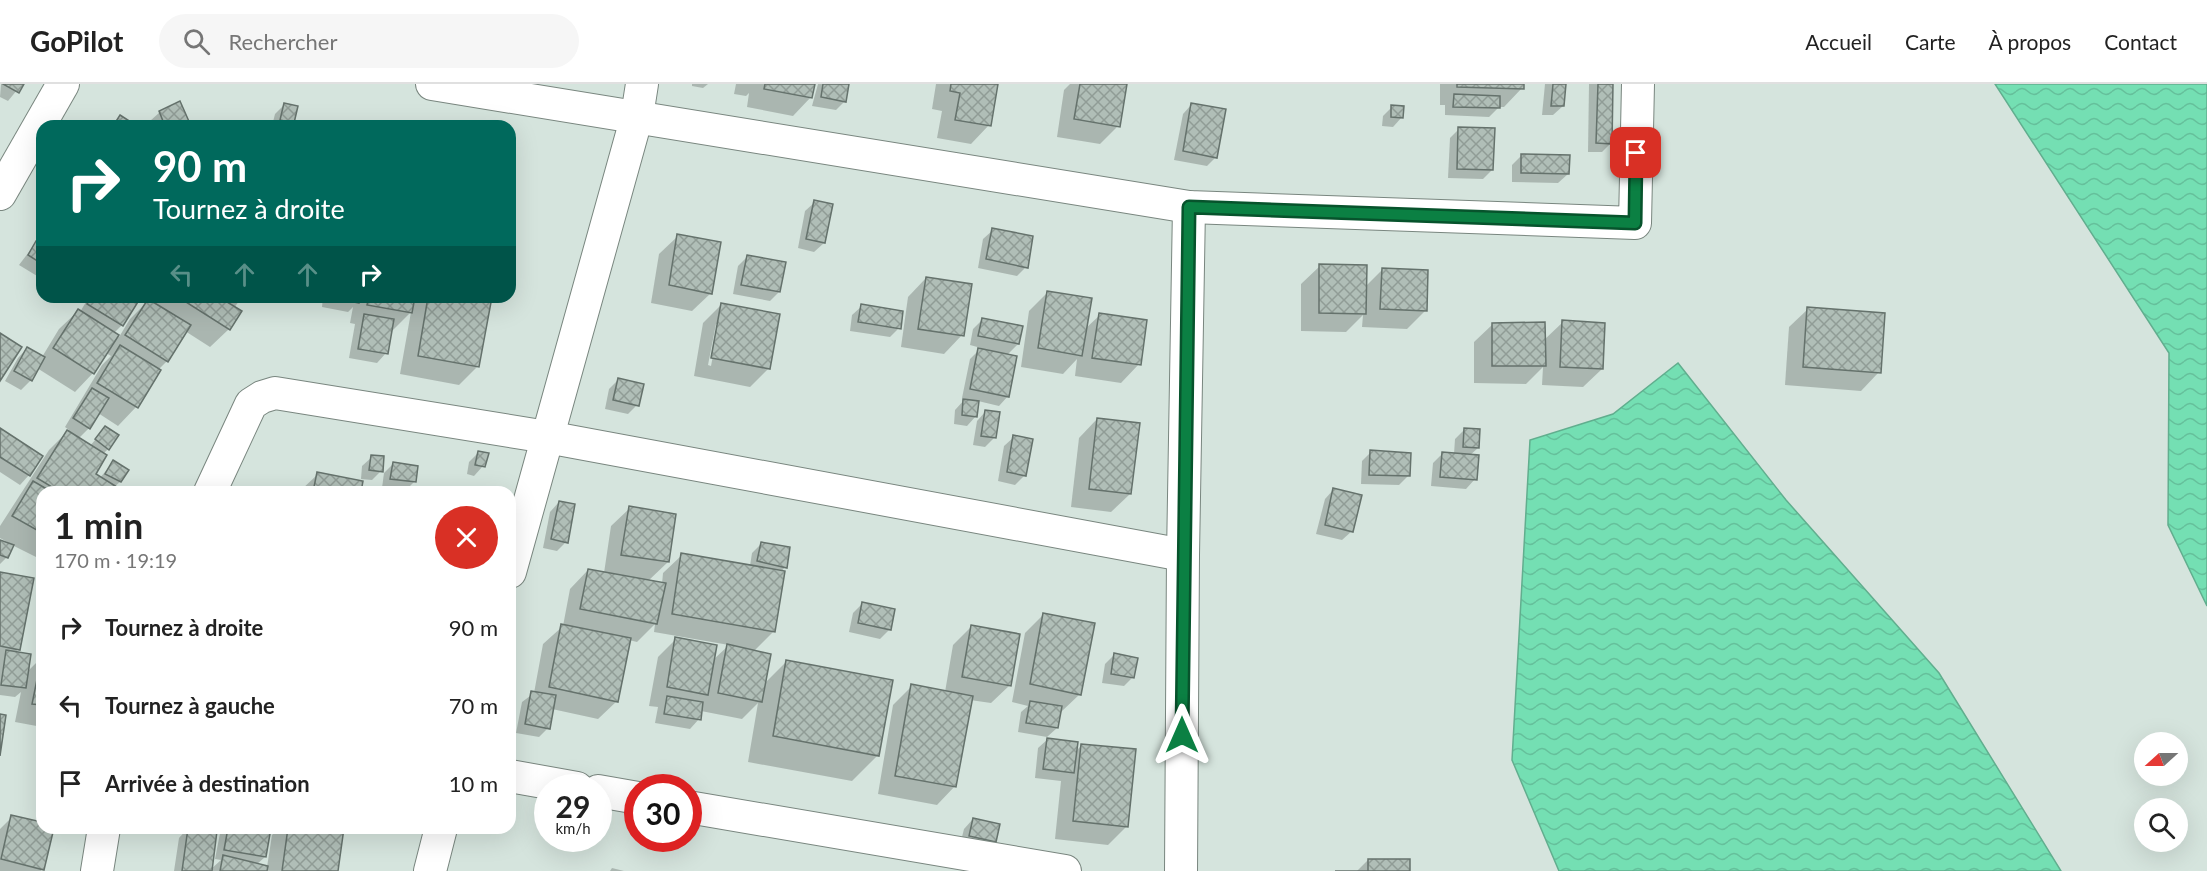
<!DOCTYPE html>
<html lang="fr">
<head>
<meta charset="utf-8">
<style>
  :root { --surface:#fff; --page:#f6f6f6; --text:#222; --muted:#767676; --line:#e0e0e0 }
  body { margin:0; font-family:Lato,sans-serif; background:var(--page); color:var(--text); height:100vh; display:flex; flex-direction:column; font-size:22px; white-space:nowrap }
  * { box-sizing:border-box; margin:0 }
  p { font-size:20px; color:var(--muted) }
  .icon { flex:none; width:33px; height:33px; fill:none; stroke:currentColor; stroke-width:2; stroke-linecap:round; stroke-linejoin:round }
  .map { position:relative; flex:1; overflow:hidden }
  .sheet { position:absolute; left:36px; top:402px; width:480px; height:348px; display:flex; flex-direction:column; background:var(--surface); border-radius:18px; box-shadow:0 6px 24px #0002 }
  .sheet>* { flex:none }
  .hud { position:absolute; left:36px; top:36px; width:480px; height:183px; border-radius:18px; box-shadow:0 6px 24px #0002; background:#00695c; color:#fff; overflow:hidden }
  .needle { width:39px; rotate:249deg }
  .buttons { position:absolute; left:2134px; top:648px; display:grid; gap:12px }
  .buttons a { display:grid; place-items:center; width:54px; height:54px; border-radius:50%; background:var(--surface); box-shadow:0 6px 24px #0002; font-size:30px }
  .speed { position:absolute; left:534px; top:690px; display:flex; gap:12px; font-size:30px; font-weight:700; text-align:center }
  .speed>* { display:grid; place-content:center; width:78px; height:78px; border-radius:50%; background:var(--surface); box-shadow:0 6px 24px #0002; line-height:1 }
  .speed small { font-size:15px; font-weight:400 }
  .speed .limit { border:9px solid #d22; background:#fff; color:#111 }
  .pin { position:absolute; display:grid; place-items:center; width:51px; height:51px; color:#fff; margin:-26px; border-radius:12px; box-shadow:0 3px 9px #0006 }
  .me { position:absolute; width:66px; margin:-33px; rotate:0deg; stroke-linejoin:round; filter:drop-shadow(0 0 4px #0008) }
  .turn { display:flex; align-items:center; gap:21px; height:126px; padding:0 18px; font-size:27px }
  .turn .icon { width:78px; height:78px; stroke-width:2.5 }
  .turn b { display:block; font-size:42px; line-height:51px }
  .lanes { display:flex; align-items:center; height:57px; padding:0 18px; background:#0003; justify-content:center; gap:30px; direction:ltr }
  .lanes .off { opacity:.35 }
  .round { display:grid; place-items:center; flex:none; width:63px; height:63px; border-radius:32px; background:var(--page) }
  .headline { display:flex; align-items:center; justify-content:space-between; height:102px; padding:0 18px }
  h1 { font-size:36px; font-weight:700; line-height:45px }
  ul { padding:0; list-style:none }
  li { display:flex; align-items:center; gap:18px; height:78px; padding:0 18px }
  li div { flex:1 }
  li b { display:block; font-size:22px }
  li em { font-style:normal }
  header { display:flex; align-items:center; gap:36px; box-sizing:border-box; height:84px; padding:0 30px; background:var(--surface); border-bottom:2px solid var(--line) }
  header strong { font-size:28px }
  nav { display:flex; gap:33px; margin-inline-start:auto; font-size:21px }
  .search { width:420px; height:54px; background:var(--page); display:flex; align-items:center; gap:15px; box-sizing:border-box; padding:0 21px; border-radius:33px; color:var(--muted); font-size:22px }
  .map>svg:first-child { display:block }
  .water { fill:url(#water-waves); stroke:#61ae8e; stroke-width:1.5 }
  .shadow { fill:#0003; fill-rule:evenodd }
  .building { fill:url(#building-cross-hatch); stroke:#65726c; stroke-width:1.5 }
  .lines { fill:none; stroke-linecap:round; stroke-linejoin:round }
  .minor-casing { stroke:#79867f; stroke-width:34 }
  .minor { stroke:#fff; stroke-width:32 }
  .route-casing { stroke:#07532c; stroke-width:15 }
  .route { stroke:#0b8043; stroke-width:10 }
</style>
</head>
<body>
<header>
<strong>GoPilot</strong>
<div class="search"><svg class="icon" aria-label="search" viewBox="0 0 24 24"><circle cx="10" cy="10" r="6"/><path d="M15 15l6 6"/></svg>Rechercher</div>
<nav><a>Accueil</a><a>Carte</a><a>À propos</a><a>Contact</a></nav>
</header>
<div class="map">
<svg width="2207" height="787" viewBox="0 0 2207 787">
  <defs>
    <pattern id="water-waves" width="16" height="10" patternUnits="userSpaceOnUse" patternTransform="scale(1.5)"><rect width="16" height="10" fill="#74dfb3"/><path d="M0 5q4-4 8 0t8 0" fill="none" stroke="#65c09b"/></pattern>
    <pattern id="building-cross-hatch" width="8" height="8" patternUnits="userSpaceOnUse" patternTransform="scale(1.5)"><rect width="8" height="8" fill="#b0beb7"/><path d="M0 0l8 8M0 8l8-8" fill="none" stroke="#909c96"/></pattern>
  </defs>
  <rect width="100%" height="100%" fill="#d5e4dd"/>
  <g class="water">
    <path d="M 1995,0 L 2207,0 L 2207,522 L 2168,441 L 2169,269 Z"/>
    <path d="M 1678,279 L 1786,416 L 1939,589 L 2061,787 L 1559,787 L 1512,676 L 1530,356 L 1613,330 Z"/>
  </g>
  <g class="shadow">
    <path d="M 1,0 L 22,0 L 8,17 L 0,13 Z"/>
    <path d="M 692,0 L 708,0 L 703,4 L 692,2 Z"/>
    <path d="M 736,0 L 813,0 L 811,13 L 793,32 L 747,23 L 749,9 L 746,12 L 734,10 Z"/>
    <path d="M 818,0 L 848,0 L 845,17 L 836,26 L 812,22 Z"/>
    <path d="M 936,0 L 996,0 L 989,41 L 971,60 L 937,54 L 942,27 L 932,25 Z"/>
    <path d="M 1070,0 L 1126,0 L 1118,42 L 1100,60 L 1057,53 L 1064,6 Z"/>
    <path d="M 1440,0 L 1522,0 L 1522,4 L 1504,23 L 1499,23 L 1489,33 L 1445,31 L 1445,21 L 1440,21 Z"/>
    <path d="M 1545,0 L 1564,0 L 1563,22 L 1553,31 L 1542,31 Z"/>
    <path d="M 1589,0 L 1612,0 L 1611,59 L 1602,68 L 1588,68 Z"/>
    <path d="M 1192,20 L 1216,73 L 1207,82 L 1174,76 L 1183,30 Z"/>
    <path d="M 284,21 L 293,38 L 289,42 L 272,42 L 275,30 Z"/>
    <path d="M 1392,23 L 1402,33 L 1393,43 L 1382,42 L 1383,32 Z"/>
    <path d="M 160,28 L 189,42 L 152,42 L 150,37 Z"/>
    <path d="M 1459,45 L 1492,86 L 1483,95 L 1448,94 L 1450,54 Z"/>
    <path d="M 1522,71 L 1568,90 L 1558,99 L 1512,98 L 1512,81 Z"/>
    <path d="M 815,118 L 824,159 L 814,168 L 798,164 L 805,127 Z"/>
    <path d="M 993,146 L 1026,183 L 1017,192 L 978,184 L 983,155 Z"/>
    <path d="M 42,147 L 42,195 L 19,181 L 35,160 Z"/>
    <path d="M 678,152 L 711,209 L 692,227 L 651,219 L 659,170 Z"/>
    <path d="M 748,172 L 779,208 L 770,217 L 733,210 L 738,182 Z"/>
    <path d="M 1320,182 L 1365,203 L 1382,186 L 1426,226 L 1407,245 L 1362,243 L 1363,231 L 1346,248 L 1301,247 L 1301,200 Z"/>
    <path d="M 926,194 L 962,251 L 944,270 L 901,263 L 908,213 Z"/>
    <path d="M 1048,208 L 1085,245 L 1100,231 L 1139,280 L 1121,299 L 1075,292 L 1077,275 L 1063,290 L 1021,283 L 1029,227 Z"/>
    <path d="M 89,213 L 139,213 L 122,241 L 114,249 L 119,253 L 130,235 L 144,221 L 148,213 L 242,213 L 234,224 L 229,245 L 210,263 L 185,247 L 167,277 L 158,286 L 136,323 L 118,342 L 98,329 L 89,344 L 78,355 L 90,362 L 105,344 L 108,365 L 103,370 L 94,390 L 100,394 L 113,378 L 120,398 L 114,403 L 122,408 L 42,408 L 42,476 L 12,461 L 7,473 L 0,480 L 0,457 L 8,460 L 9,459 L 0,454 L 0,442 L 49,366 L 69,346 L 65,343 L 102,281 L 111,272 L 106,269 L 93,289 L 75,308 L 37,284 L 31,296 L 21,306 L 5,297 L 18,274 L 27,264 L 42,273 L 59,245 L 78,227 L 80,228 Z"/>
    <path d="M 323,213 L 490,213 L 478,282 L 459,301 L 400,290 L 411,228 L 393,246 L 390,246 L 386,269 L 377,279 L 349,274 L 355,240 L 350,239 L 353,223 L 348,228 L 322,223 Z"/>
    <path d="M 721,221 L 769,284 L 750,303 L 694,292 L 703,239 ZM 716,240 L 719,240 L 711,282 L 708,281 Z"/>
    <path d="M 862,222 L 899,244 L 890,253 L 850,247 L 852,231 Z"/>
    <path d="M 1808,225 L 1879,288 L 1861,307 L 1785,301 L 1789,243 Z"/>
    <path d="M 982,236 L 1018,260 L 1007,271 L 1008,312 L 999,322 L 978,317 L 976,332 L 967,342 L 954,340 L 955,326 L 965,315 L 962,314 L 970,275 L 981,264 L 970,261 L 973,245 Z"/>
    <path d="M 1563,238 L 1602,285 L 1583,303 L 1542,301 L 1543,283 L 1526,300 L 1474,299 L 1474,258 L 1493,240 L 1544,256 Z"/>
    <path d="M 619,295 L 637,321 L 628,330 L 605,325 L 609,305 Z"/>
    <path d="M 986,327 L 994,354 L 985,363 L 973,361 L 977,337 Z"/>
    <path d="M 1097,335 L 1130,410 L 1111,428 L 1071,423 L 1079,354 Z"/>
    <path d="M 0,345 L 41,372 L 29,391 L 20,401 L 0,388 Z"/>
    <path d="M 1465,345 L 1478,364 L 1469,372 L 1475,395 L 1466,405 L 1431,402 L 1433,379 L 1443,369 L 1454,370 L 1455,355 Z"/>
    <path d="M 1014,353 L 1025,391 L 1015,401 L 998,397 L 1004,362 Z"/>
    <path d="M 479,368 L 483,382 L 474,392 L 467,390 L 469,378 Z"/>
    <path d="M 1371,368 L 1408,392 L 1399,401 L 1361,400 L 1362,377 Z"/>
    <path d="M 372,373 L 381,387 L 372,396 L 361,395 L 362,382 Z"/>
    <path d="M 393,380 L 415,397 L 405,407 L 382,404 L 384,389 Z"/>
    <path d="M 318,390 L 360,408 L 299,408 Z"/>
    <path d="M 1334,405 L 1352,447 L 1342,456 L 1316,450 L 1325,415 Z"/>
    <path d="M 559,418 L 566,458 L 557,467 L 543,464 L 550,428 Z"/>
    <path d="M 630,424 L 668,478 L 648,497 L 662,500 L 663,489 L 682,471 L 750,482 L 752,469 L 762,459 L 785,483 L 781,488 L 774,547 L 753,568 L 764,600 L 787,577 L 878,671 L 852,697 L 748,678 L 758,619 L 742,635 L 701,627 L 699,635 L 690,645 L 655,639 L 658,623 L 649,622 L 658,573 L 676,555 L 713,576 L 729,561 L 654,548 L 655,540 L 637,558 L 629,556 L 617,617 L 598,635 L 552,625 L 548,644 L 539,653 L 516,649 L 522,618 L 534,609 L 543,560 L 563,542 L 570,505 L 588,486 L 604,489 L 611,442 Z"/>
    <path d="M 0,489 L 18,565 L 15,569 L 27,588 L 42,573 L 42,643 L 15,638 L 21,608 L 15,613 L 0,611 Z"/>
    <path d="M 863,519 L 889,546 L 880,555 L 849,548 L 853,529 Z"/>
    <path d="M 1043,531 L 1080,610 L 1061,628 L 1059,628 L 1057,644 L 1047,653 L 1018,648 L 1021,628 L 1028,622 L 1012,618 L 1025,549 Z"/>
    <path d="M 971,543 L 1010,601 L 991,619 L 970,616 L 955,702 L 937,721 L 878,710 L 893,621 L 912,602 L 945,608 L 953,561 Z"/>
    <path d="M 1114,571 L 1133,593 L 1124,602 L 1102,599 L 1105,580 Z"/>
    <path d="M 1048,655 L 1076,667 L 1082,661 L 1126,743 L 1108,761 L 1055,755 L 1061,697 L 1035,694 L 1038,664 Z"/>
    <path d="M 12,733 L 42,740 L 42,744 L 52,744 L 41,787 L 0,787 L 0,745 Z"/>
    <path d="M 973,735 L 995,758 L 986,767 L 960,761 L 964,745 Z"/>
    <path d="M 188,744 L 210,786 L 221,776 L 215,775 L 221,744 L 270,744 L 265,773 L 256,781 L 267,783 L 272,751 L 279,744 L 342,744 L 336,787 L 174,787 L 179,754 Z"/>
    <path d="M 1368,776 L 1409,787 L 1357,787 Z"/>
    <path d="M 612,784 L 624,787 L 610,787 Z"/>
  </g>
  <g class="building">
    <path d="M 3,0 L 24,0 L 19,9 Z"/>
    <path d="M 765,0 L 815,0 L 812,14 L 764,5 Z"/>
    <path d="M 823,0 L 849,0 L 846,18 L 821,13 Z"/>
    <path d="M 951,0 L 998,0 L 991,42 L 955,36 L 960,9 L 950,7 Z"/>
    <path d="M 1080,0 L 1127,0 L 1120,43 L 1074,35 Z"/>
    <path d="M 1457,0 L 1524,0 L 1524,5 L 1457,3 Z"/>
    <path d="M 1553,0 L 1566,0 L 1564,22 L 1551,22 Z"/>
    <path d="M 1598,0 L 1613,0 L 1612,60 L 1596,59 Z"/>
    <path d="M 1454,10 L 1500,12 L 1500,24 L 1453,23 Z"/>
    <path d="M 180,17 L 191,42 L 165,42 L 159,27 Z"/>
    <path d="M 284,19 L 298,22 L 294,39 L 280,36 Z"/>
    <path d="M 1191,19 L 1226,25 L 1217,74 L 1183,67 Z"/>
    <path d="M 1391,21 L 1404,22 L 1403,34 L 1391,33 Z"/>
    <path d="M 120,31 L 137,42 L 113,42 Z"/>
    <path d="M 1458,43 L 1495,44 L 1493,86 L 1457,85 Z"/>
    <path d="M 1521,70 L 1570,71 L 1569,90 L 1521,89 Z"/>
    <path d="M 814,116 L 833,120 L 825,159 L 806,155 Z"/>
    <path d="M 992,144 L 1033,152 L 1028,184 L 986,175 Z"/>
    <path d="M 677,150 L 721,158 L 712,210 L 669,201 Z"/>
    <path d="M 36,157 L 42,161 L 42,180 L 28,171 Z"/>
    <path d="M 747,171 L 786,178 L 780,208 L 741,201 Z"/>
    <path d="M 1319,180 L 1367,181 L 1366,230 L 1319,229 Z"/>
    <path d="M 1382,184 L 1428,186 L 1427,227 L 1380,225 Z"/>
    <path d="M 926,193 L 972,200 L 964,252 L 918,245 Z"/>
    <path d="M 1047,207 L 1092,214 L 1082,272 L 1038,264 Z"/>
    <path d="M 91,213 L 141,213 L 123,242 L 87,220 Z"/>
    <path d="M 178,213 L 223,213 L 222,215 L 242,227 L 230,246 Z"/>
    <path d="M 330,213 L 360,213 L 359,219 Z"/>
    <path d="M 369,213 L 415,213 L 412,229 L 367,221 Z"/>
    <path d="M 428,213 L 492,213 L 479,283 L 418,272 Z"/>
    <path d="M 148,215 L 191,241 L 168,278 L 125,251 Z"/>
    <path d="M 721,219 L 780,230 L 770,285 L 711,274 Z"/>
    <path d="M 861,220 L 903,227 L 901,245 L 858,238 Z"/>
    <path d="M 1807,223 L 1885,229 L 1881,289 L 1803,283 Z"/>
    <path d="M 78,225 L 119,251 L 94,290 L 53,264 Z"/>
    <path d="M 1099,229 L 1147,236 L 1141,281 L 1092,274 Z"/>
    <path d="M 364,230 L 394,235 L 388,270 L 358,265 Z"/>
    <path d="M 982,234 L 1023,242 L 1019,260 L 978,252 Z"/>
    <path d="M 1562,236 L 1605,239 L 1603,285 L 1560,283 Z"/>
    <path d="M 1545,238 L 1546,282 L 1492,282 L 1492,239 Z"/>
    <path d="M 0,249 L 22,263 L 0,297 Z"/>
    <path d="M 120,261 L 161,286 L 138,324 L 97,299 Z"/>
    <path d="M 27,263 L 45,273 L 32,297 L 14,287 Z"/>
    <path d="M 978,264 L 1017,272 L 1009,313 L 970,305 Z"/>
    <path d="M 618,294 L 644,300 L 639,322 L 613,316 Z"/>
    <path d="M 92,304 L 109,314 L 90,345 L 73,334 Z"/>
    <path d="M 963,315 L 979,317 L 977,333 L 962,331 Z"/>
    <path d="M 985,326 L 1000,328 L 996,354 L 981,352 Z"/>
    <path d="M 1097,334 L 1140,339 L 1131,410 L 1089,405 Z"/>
    <path d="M 105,342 L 119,351 L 109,366 L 95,355 Z"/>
    <path d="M 0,344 L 43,372 L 30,392 L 0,373 Z"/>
    <path d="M 1464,344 L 1480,345 L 1479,364 L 1463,363 Z"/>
    <path d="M 67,346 L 107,371 L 96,390 L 125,408 L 60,408 L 37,394 Z"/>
    <path d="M 1013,351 L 1033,355 L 1026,392 L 1007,388 Z"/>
    <path d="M 1370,366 L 1411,369 L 1410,392 L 1369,391 Z"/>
    <path d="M 478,367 L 489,369 L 485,383 L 475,381 Z"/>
    <path d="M 1442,368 L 1479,371 L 1477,396 L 1440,393 Z"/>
    <path d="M 371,371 L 384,372 L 383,388 L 369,386 Z"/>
    <path d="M 113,376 L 129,386 L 121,398 L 105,390 Z"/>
    <path d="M 393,378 L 418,382 L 416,398 L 390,395 Z"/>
    <path d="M 317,388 L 363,397 L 361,408 L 313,408 Z"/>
    <path d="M 33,397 L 52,408 L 42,408 L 42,449 L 12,432 Z"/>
    <path d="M 1333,404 L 1362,411 L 1353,448 L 1325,441 Z"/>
    <path d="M 559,417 L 575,420 L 568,459 L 551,455 Z"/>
    <path d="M 629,422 L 676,430 L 669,478 L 621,471 Z"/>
    <path d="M 0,456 L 14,461 L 8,474 L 0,471 Z"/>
    <path d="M 761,458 L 790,463 L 787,484 L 757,477 Z"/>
    <path d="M 681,469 L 785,487 L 775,548 L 672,530 Z"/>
    <path d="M 588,485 L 666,499 L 657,540 L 580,525 Z"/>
    <path d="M 0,488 L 34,494 L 20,566 L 0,562 Z"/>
    <path d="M 862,518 L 895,525 L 891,546 L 858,539 Z"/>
    <path d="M 1043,529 L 1095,539 L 1081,611 L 1030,600 Z"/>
    <path d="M 561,540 L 631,554 L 618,618 L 549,603 Z"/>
    <path d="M 971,541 L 1020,550 L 1011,602 L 962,593 Z"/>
    <path d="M 675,553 L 717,561 L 708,611 L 667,603 Z"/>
    <path d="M 727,560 L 771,570 L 762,618 L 718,609 Z"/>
    <path d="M 6,566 L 31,570 L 26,604 L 1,601 Z"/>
    <path d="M 1114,569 L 1138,574 L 1134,594 L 1111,590 Z"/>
    <path d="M 42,571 L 42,621 L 32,620 Z"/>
    <path d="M 786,576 L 893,596 L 879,672 L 773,652 Z"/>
    <path d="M 911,600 L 973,612 L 956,703 L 895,692 Z"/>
    <path d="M 531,607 L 556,611 L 550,645 L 525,640 Z"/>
    <path d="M 667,612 L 703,618 L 701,636 L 664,630 Z"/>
    <path d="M 1030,617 L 1062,622 L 1058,644 L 1026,639 Z"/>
    <path d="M 0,630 L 6,631 L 0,672 Z"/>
    <path d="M 1047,654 L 1078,658 L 1074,689 L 1043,685 Z"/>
    <path d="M 1081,660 L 1136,665 L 1128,743 L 1073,737 Z"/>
    <path d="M 11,731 L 42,738 L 42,744 L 54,744 L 44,786 L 1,775 Z"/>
    <path d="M 973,734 L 1000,740 L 996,758 L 969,752 Z"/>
    <path d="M 188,744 L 217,747 L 212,787 L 182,787 Z"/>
    <path d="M 228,744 L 271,744 L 266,773 L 224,766 Z"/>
    <path d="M 288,744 L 344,744 L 338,787 L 282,787 Z"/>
    <path d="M 223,771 L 268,782 L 267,787 L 220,787 Z"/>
    <path d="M 1368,775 L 1410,775 L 1410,787 L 1335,787 L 1368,787 Z"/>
  </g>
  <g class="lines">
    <defs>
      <g id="minor">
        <path d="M 432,0 L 1189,123 L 1635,139 L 1638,0"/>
        <path d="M 0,110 L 63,0"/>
        <path d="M 210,408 L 251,320 L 262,313 L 275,309 L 547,353 L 1183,471"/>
        <path d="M 510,488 L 637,32 L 642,0"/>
        <path d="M 510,692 L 577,704"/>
        <path d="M 598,707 L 638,714"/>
        <path d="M 688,723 L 1065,787"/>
        <path d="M 97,787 L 104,744"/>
        <path d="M 430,787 L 441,744"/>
        <path d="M 1181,787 L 1183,471 L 1189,123"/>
      </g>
    </defs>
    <use href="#minor" class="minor-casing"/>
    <use href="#minor" class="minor"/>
  </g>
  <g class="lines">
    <defs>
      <path id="route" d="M 1182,651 L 1189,123 L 1635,139 L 1636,69"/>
    </defs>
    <use href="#route" class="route-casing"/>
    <use href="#route" class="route"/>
  </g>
</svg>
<div class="buttons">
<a><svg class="needle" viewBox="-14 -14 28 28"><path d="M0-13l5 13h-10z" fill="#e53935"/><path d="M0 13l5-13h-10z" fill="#767676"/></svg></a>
<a><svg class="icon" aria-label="search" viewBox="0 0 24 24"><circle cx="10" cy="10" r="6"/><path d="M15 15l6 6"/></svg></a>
</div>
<div class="speed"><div>29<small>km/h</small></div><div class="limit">30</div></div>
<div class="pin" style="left:1636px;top:69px;background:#d93025"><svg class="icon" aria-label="arrive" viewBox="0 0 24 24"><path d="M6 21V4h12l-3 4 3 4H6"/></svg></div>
<svg class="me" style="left:1182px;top:651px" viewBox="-20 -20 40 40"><path d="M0-17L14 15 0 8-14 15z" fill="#0b8043" stroke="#fff" stroke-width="4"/></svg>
<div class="hud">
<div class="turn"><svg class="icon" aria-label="right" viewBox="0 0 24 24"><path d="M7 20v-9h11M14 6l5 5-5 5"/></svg><div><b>90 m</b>Tournez à droite</div></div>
<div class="lanes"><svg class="icon off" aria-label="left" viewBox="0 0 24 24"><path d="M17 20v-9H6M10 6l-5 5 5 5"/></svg><svg class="icon off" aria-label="ahead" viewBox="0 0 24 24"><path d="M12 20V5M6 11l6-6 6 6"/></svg><svg class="icon off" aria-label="ahead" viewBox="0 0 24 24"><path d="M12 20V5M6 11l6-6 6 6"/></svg><svg class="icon" aria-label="right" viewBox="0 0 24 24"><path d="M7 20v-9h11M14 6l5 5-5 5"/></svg></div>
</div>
<section class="sheet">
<div class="headline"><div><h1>1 min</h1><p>170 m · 19:19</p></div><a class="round" style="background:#d93025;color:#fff"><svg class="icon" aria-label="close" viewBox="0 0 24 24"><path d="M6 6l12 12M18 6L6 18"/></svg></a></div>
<ul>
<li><svg class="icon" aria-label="right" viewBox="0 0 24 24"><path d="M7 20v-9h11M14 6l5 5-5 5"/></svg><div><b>Tournez à droite</b></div><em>90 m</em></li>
<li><svg class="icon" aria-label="left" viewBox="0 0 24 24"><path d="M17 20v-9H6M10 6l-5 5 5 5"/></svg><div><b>Tournez à gauche</b></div><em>70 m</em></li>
<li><svg class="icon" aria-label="arrive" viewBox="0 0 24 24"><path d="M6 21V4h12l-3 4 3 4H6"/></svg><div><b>Arrivée à destination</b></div><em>10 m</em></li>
</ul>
</section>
</div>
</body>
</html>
